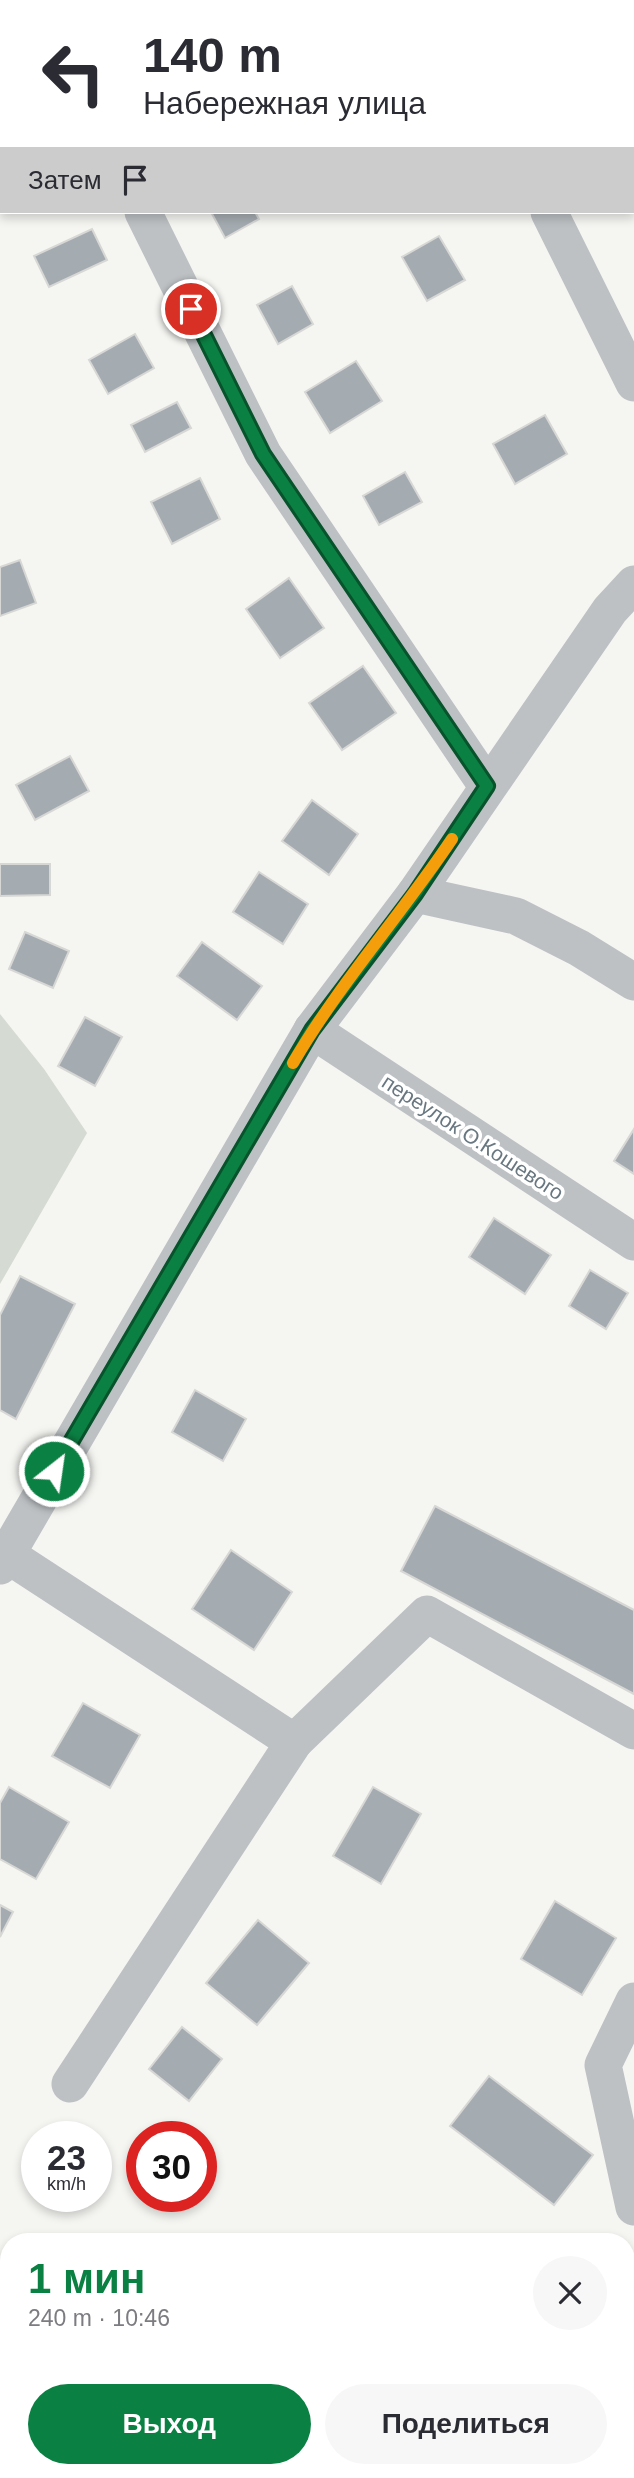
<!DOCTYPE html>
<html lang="ru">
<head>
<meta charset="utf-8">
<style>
  :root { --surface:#fff; --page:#f7f7f7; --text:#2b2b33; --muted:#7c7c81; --accent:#0b8043 }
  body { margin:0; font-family:Arial,sans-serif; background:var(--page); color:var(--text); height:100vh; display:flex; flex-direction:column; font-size:26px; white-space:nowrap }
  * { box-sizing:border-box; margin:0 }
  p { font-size:23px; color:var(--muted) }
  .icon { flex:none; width:38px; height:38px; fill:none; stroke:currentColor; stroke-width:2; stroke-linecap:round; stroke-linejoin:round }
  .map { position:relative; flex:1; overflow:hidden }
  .details { position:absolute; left:0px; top:2233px; width:635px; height:245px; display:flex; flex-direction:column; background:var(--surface); border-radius:28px 28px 0 0; box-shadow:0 4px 10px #0003 }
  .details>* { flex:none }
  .top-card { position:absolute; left:0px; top:0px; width:635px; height:214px; box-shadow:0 4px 10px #0003; background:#fff; color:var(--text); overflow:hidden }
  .speed { position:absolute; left:21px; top:2121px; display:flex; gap:14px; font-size:35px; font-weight:700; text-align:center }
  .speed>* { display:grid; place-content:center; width:91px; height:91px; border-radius:50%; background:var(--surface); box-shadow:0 4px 10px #0003; line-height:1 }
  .speed small { font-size:18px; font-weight:400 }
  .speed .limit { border:10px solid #d22; background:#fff; color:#111 }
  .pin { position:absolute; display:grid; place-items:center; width:60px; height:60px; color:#fff; margin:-30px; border:4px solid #fff; border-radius:50%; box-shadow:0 2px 7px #0007 }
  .me { position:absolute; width:77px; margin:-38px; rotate:30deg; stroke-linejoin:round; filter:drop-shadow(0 0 5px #0008) }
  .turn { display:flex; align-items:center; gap:24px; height:147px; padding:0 28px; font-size:32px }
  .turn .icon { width:91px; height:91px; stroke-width:2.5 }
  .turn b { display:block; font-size:49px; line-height:60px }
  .then { display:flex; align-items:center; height:66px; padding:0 28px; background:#0003; gap:14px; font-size:26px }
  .round { display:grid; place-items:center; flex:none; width:74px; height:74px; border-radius:37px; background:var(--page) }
  .summary { display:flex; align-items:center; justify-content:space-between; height:119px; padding:0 28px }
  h1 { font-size:42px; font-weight:600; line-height:52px; color:var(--accent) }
  .primary-button { display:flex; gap:14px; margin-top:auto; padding:14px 28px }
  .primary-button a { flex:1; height:80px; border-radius:42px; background:var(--accent); color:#fff; font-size:28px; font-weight:600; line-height:80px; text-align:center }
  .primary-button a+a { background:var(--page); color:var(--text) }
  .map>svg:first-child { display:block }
  .green { fill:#d5dad2 }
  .building { fill:#a5acb1; stroke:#d7d7d5; stroke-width:2 }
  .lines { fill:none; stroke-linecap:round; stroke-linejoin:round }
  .minor { stroke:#bdc1c4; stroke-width:37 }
  .route-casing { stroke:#07532c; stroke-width:18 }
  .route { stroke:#0b8043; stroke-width:12 }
  .slow { stroke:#f59e0b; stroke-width:12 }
  .labels { text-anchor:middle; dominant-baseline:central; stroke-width:7; stroke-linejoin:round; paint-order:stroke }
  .street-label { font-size:21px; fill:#687780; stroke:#fff }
</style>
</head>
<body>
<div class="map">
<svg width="634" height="2478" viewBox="0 0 634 2478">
  <rect width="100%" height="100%" fill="#f5f5f2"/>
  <path class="green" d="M 0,1014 L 44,1069 L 87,1133 L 0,1284 Z"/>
  <g class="building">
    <path d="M 211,212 L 255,212 L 259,219 L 225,238 Z"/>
    <path d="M 92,229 L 107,260 L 49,287 L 34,256 Z"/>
    <path d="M 439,236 L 465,280 L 427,301 L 402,257 Z"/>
    <path d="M 292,286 L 313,324 L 278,344 L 257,305 Z"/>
    <path d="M 135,334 L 154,368 L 108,394 L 89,360 Z"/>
    <path d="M 356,361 L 382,401 L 330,433 L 305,392 Z"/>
    <path d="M 177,402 L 191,428 L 145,452 L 131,425 Z"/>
    <path d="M 545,415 L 567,454 L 515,484 L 493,444 Z"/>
    <path d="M 405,472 L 422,502 L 379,525 L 363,496 Z"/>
    <path d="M 200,478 L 220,519 L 172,544 L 151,502 Z"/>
    <path d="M 20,560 L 36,603 L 0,616 L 0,567 Z"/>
    <path d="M 289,578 L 324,628 L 280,658 L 246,609 Z"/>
    <path d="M 363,666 L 396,713 L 342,750 L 309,703 Z"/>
    <path d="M 70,756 L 89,791 L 35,820 L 16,785 Z"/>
    <path d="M 312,800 L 358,834 L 329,875 L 282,841 Z"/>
    <path d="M 0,864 L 50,864 L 50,895 L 0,896 Z"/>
    <path d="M 259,872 L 308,904 L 283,944 L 233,912 Z"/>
    <path d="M 25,932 L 69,951 L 53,988 L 9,969 Z"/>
    <path d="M 202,942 L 262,986 L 237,1020 L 177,976 Z"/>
    <path d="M 85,1017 L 122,1037 L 95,1086 L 58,1066 Z"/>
    <path d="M 634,1129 L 634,1174 L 614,1161 Z"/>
    <path d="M 494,1218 L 551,1255 L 525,1294 L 469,1257 Z"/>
    <path d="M 590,1270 L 628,1293 L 606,1329 L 569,1306 Z"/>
    <path d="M 20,1276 L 75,1304 L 16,1419 L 0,1410 L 0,1315 Z"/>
    <path d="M 195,1390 L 246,1419 L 223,1461 L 172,1432 Z"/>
    <path d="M 435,1506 L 634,1610 L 634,1694 L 401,1571 Z"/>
    <path d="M 231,1550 L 292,1592 L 254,1650 L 192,1609 Z"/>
    <path d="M 83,1703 L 140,1735 L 110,1788 L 52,1756 Z"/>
    <path d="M 9,1787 L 69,1822 L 36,1879 L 0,1859 L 0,1803 Z"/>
    <path d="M 373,1787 L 421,1814 L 381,1884 L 333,1856 Z"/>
    <path d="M 555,1901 L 616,1938 L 582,1995 L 521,1959 Z"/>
    <path d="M 0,1905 L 13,1912 L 0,1937 Z"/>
    <path d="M 258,1920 L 309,1963 L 257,2025 L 206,1983 Z"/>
    <path d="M 182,2027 L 222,2059 L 189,2101 L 149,2069 Z"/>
    <path d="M 489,2076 L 593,2155 L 554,2205 L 450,2126 Z"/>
    <path d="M 626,2437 L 634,2442 L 634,2478 L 606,2478 L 594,2471 L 626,2469 Z"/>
  </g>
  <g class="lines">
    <g class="minor">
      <path d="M 45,0 L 45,2"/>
      <path d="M 445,0 L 446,2"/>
      <path d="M 143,212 L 263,454 L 487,786"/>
      <path d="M 549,212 L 634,383"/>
      <path d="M 415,894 L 516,916 L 579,948 L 634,982"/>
      <path d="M 312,1030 L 634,1242"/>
      <path d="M 6,1554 L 294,1742 L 70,2084"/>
      <path d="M 0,1566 L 312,1030 L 415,894 L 610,610 L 634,584"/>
      <path d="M 294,1742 L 427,1614 L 634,1731"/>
      <path d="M 634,2001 L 603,2065 L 634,2207"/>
      <path d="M 626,2328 L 634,2316"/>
      <path d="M 348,2478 L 354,2469"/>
      <path d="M 532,2478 L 537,2469"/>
    </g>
  </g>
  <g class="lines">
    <defs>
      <path id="route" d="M 54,1471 L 312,1030 L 415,894 L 487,786 L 263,454 L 191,309"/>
    </defs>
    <use href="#route" class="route-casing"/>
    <use href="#route" class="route"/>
    <path class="slow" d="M 293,1063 C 339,984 401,915 452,839"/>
  </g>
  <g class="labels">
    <g class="street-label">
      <text transform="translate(473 1137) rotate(33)">переулок О.Кошевого</text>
    </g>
  </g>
</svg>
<div class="speed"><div>23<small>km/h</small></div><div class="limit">30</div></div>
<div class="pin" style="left:191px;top:309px;background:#d93025"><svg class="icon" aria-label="arrive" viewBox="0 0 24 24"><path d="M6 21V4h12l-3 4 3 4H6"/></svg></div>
<svg class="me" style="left:54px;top:1471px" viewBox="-20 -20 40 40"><circle r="17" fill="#0b8043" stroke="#fff" stroke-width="3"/><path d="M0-11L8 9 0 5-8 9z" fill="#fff"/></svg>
<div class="top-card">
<div class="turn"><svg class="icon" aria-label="left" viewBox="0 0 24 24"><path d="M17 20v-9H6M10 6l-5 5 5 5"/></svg><div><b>140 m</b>Набережная улица</div></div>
<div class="then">Затем<svg class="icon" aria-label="arrive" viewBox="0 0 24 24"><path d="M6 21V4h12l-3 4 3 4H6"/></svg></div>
</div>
<section class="details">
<div class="summary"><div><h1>1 мин</h1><p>240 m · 10:46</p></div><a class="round"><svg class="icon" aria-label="close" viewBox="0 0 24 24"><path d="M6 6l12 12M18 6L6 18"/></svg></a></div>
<div class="primary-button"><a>Выход</a><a>Поделиться</a></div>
</section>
</div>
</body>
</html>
